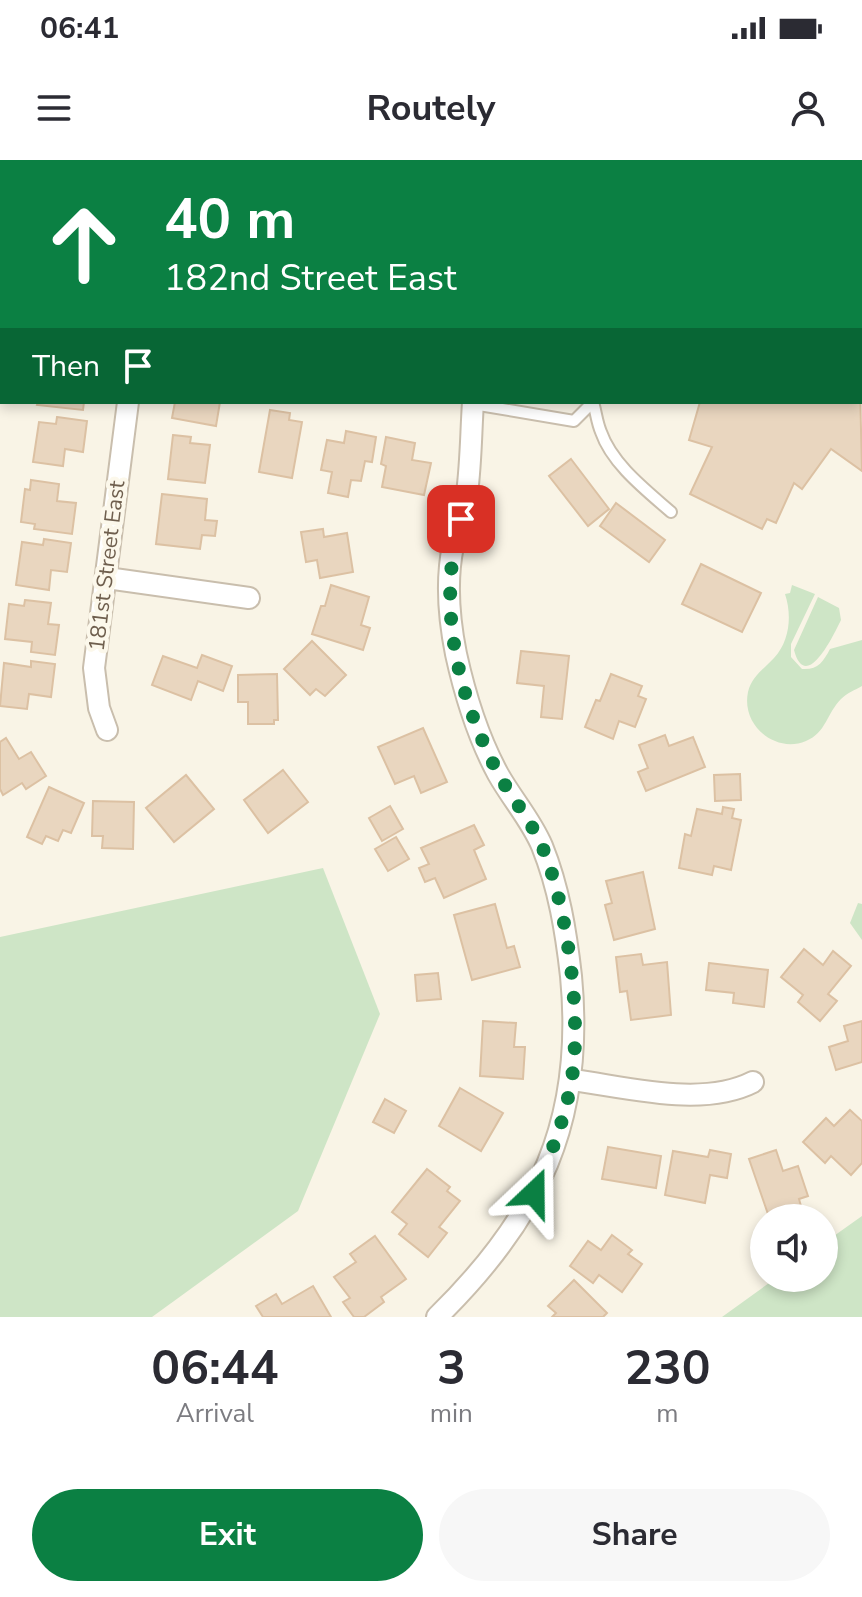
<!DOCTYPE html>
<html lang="en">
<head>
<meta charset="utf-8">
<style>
  :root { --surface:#fff; --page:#f7f7f7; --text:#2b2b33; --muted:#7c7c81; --accent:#0b8043 }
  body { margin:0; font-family:"Nunito Sans",sans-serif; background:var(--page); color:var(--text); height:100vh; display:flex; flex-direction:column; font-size:30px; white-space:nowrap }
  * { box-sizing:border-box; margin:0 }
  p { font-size:26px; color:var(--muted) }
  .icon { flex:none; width:44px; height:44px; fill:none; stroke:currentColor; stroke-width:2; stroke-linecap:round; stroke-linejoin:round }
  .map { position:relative; height:1157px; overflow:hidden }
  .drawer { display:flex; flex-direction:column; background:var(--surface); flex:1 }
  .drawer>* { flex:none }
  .banner { position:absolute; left:0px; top:0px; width:862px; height:244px; box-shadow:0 4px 12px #0003; background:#0b8043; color:#fff; overflow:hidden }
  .tools { position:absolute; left:750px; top:1044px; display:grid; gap:16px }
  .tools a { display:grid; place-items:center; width:88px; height:88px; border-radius:50%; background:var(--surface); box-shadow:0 4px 12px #0003; font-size:40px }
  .pin { position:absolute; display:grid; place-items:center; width:68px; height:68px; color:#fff; margin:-34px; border-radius:16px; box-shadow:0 4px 12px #0006 }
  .me { position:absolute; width:88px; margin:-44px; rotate:23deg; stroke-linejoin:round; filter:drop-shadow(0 0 6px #0008) }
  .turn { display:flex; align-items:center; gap:28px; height:168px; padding:0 32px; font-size:36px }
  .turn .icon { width:104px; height:104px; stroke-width:2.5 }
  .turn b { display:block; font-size:56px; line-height:68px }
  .then { display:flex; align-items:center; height:76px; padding:0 32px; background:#0003; gap:16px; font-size:30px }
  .eta { display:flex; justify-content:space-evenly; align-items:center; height:136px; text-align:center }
  .eta b { font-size:48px; font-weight:700; line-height:56px }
  .primary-button { display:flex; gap:16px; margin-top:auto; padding:16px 32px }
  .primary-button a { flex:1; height:92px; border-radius:48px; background:var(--accent); color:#fff; font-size:32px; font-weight:700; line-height:92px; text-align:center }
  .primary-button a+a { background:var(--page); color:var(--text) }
  .status { display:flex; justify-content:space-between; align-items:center; height:56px; padding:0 40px; background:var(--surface); direction:ltr }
  .status svg { height:22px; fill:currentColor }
  header { display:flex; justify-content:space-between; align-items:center; height:104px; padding:0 32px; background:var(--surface); font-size:36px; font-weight:700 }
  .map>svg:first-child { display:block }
  .green { fill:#cee5c6 }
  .building { fill:#e9d6bf; stroke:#dcc1a3; stroke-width:2 }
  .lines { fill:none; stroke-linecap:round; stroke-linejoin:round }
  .service-casing { stroke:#c9bead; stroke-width:14 }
  .minor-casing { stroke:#c9bead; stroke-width:24 }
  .tertiary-casing { stroke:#c9bead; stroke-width:30 }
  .service { stroke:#fff; stroke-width:10 }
  .minor { stroke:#fff; stroke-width:20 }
  .tertiary { stroke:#fff; stroke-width:26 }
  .route { stroke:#0b8043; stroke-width:14; stroke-dasharray:0 25.2 }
  .labels { text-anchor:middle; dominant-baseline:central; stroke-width:8; stroke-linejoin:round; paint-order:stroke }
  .street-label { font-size:22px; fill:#6f5f4e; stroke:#fcf8eb }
</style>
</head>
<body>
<div class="status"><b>06:41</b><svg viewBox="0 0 49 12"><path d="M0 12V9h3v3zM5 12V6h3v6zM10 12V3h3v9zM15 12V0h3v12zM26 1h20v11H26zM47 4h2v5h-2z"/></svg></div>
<header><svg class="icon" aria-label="menu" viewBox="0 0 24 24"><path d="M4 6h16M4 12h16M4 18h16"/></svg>Routely<svg class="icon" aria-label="person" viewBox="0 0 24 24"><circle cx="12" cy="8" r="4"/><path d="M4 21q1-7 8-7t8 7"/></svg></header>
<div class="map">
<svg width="862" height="1157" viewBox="0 0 862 1157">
  <rect width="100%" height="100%" fill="#f9f4e6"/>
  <g class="green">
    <path d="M 792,425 L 815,434 L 791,484 L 791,497 L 802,509 C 818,510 823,502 830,489 L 862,480 L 862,526 C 855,530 847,533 841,539 C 827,553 826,573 806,581 C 775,594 741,565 748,532 C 752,516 764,509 774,498 C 790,481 792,455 785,434 L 790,433 Z"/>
    <path d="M 818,437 L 839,448 L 841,460 C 835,472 806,535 794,490 Z"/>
    <path d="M 323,708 L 380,854 L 298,1051 L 152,1157 L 0,1157 L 0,777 Z"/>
    <path d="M 858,743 L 862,744 L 862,780 L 850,763 Z"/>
    <path d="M 862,1056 L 862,1157 L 722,1157 L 776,1118 L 824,1118 L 824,1083 Z"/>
  </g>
  <g class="building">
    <path d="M 860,228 L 862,311 L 831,289 L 802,329 L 794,323 L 776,363 L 767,359 L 762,369 L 690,334 L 712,287 L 689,280 L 700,242 L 860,242 Z"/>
    <path d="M 38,242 L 84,242 L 83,250 L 37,245 Z"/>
    <path d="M 175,242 L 220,242 L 216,266 L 172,258 Z"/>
    <path d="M 270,250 L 290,253 L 289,260 L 302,262 L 292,318 L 259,312 Z"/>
    <path d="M 57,257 L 87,261 L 83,292 L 65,289 L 63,306 L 33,302 L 39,262 L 56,264 Z"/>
    <path d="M 346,271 L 376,277 L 372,302 L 365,301 L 361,321 L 351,320 L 348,337 L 328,333 L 332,312 L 321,310 L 327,280 L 344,283 Z"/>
    <path d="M 173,275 L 191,277 L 190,283 L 210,285 L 205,323 L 168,319 Z"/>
    <path d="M 386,277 L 415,283 L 412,300 L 431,303 L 424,335 L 382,327 L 386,306 L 381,304 Z"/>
    <path d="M 571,299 L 609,349 L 588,366 L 549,316 Z"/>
    <path d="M 31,320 L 59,324 L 57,341 L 76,343 L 72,374 L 34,369 L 35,364 L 21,362 L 25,329 L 30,330 Z"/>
    <path d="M 162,334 L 207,339 L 205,360 L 217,361 L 215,376 L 202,375 L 200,389 L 156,384 Z"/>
    <path d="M 616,343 L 665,380 L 649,402 L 600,366 Z"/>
    <path d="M 323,369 L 324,377 L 347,373 L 353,412 L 320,418 L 317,400 L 306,402 L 301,372 Z"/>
    <path d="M 44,379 L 71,383 L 67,412 L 51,410 L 49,430 L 16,425 L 22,382 L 43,385 Z"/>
    <path d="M 701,404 L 761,433 L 742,472 L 682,444 Z"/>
    <path d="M 331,425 L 369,437 L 361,465 L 370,468 L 363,490 L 312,474 L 321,446 L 325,446 Z"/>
    <path d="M 25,440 L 51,443 L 48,464 L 59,465 L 55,495 L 31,492 L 32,482 L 5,479 L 9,444 L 24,446 Z"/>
    <path d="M 312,481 L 346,515 L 325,536 L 316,529 L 310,535 L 284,509 Z"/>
    <path d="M 521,491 L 569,496 L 562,559 L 541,557 L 544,526 L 517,523 Z"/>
    <path d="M 202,495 L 232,506 L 223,531 L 198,521 L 191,540 L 152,525 L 163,496 L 197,508 Z"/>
    <path d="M 31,501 L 55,504 L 51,537 L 29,534 L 27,549 L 0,546 L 4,503 L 31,507 Z"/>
    <path d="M 277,514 L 278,560 L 274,560 L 274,564 L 248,564 L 248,542 L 238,542 L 238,515 Z"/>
    <path d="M 611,514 L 642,526 L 638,536 L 646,539 L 635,567 L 619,561 L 613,579 L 585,567 L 596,540 L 600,541 Z"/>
    <path d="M 423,568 L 447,622 L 421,633 L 414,616 L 395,624 L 378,587 Z"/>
    <path d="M 665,575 L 669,586 L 693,577 L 705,607 L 646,631 L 638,612 L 648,608 L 639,585 Z"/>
    <path d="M 6,578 L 19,599 L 31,592 L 46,616 L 26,629 L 22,623 L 3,635 L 0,629 L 0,582 Z"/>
    <path d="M 283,610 L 308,642 L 268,673 L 244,640 Z"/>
    <path d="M 740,614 L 741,640 L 715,641 L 714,615 Z"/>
    <path d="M 186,615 L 214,649 L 174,682 L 146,648 Z"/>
    <path d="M 49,627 L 84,643 L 71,673 L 63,670 L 58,681 L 46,676 L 42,684 L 27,677 Z"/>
    <path d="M 93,641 L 134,642 L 133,689 L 102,688 L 103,676 L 92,676 Z"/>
    <path d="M 390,646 L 403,669 L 382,681 L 369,658 Z"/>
    <path d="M 723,647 L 734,649 L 732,658 L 741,660 L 731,710 L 714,706 L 712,715 L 679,708 L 685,674 L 691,676 L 697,649 L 722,654 Z"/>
    <path d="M 474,665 L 484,685 L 474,690 L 486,719 L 444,738 L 435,718 L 425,722 L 419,708 L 429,704 L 421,688 Z"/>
    <path d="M 396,677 L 409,699 L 388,711 L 375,689 Z"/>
    <path d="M 643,712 L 655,769 L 614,780 L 605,745 L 612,743 L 606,721 Z"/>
    <path d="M 495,744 L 507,788 L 514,786 L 520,807 L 472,820 L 454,755 Z"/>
    <path d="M 804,789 L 823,805 L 833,791 L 851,806 L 828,834 L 837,841 L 820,861 L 798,842 L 803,835 L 781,817 Z"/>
    <path d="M 641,794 L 643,805 L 667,802 L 671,855 L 631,860 L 627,831 L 620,832 L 616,797 Z"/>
    <path d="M 709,803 L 768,810 L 764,847 L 733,843 L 734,833 L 706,830 Z"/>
    <path d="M 438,813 L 441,839 L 417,841 L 415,815 Z"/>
    <path d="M 483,861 L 516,863 L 514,887 L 525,887 L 523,919 L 480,916 Z"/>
    <path d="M 862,861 L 862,902 L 836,910 L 829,887 L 848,881 L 844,866 Z"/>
    <path d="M 460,928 L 503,953 L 481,991 L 439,966 Z"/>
    <path d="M 385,939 L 406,951 L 394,973 L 373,962 Z"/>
    <path d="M 850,950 L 862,961 L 862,1003 L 851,1015 L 831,996 L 825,1003 L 803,982 L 826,958 L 834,966 Z"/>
    <path d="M 608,987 L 661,996 L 656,1028 L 602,1019 Z"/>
    <path d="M 710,990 L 731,994 L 727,1018 L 710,1015 L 705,1043 L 665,1035 L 673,991 L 708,997 Z"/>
    <path d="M 776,990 L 783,1011 L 798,1006 L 808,1036 L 799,1039 L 801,1046 L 769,1057 L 749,999 Z"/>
    <path d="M 427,1009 L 450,1027 L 447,1031 L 460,1041 L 439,1067 L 447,1073 L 428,1097 L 399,1074 L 407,1064 L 392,1052 Z"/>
    <path d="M 612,1075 L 632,1090 L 628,1094 L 642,1104 L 622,1132 L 599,1115 L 593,1123 L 570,1106 L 588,1081 L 601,1090 Z"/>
    <path d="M 375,1076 L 406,1119 L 381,1137 L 384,1142 L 364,1157 L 354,1157 L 343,1142 L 350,1138 L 334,1117 L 356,1102 L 350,1094 Z"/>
    <path d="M 574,1120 L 607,1153 L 603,1157 L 552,1157 L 556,1153 L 548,1146 Z"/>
    <path d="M 313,1126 L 331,1157 L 263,1157 L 256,1146 L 276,1134 L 282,1144 Z"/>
  </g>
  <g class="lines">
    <defs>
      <g id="service">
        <path d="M 593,242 C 596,252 597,263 601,272 C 612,304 646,330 671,352"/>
        <path d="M 473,244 L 574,261 L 593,242"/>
      </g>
      <g id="minor">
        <path d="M 491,2 L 491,0"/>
        <path d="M 0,152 L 2,152"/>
        <path d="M 107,418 L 249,438"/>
        <path d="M 107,570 L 99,548 L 94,508 L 128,242"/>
        <path d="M 572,920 C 627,927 702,948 753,922"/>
        <path d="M 437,1157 C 539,1057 585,961 571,816 C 566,772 559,728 542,686 C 531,660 512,639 498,614 C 478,577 465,535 456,494 C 449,459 446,420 453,386 C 457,368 464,351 467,333 C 471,303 471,272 473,242"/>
      </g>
      <g id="tertiary">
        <path d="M 387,0 L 420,2"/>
        <path d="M 860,13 L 862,13"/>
      </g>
    </defs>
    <use href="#service" class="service-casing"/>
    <use href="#minor" class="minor-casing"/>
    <use href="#tertiary" class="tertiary-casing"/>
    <use href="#service" class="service"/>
    <use href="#minor" class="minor"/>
    <use href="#tertiary" class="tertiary"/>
  </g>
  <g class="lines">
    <path class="route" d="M 461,359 C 436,442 457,535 497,611 C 510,636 529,658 541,684 C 567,742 583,861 571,923 C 564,962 550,997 534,1033"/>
  </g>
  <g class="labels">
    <g class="street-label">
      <text transform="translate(107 406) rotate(-83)">181st Street East</text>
    </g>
  </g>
</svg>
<div class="tools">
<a><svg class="icon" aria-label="sound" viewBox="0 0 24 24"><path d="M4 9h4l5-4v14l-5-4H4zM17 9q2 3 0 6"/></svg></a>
</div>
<div class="pin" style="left:461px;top:359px;background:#d93025"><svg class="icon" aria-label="arrive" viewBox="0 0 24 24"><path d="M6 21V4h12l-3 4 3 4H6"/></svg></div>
<svg class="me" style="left:534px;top:1033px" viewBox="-20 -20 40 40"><path d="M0-17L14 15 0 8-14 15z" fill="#0b8043" stroke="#fff" stroke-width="4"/></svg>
<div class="banner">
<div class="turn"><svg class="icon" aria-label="ahead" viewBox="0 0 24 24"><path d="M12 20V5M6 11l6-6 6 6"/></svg><div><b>40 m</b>182nd Street East</div></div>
<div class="then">Then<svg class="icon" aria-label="arrive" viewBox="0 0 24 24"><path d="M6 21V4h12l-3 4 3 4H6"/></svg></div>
</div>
</div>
<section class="drawer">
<div class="eta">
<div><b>06:44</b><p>Arrival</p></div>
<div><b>3</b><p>min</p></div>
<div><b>230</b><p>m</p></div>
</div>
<div class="primary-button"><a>Exit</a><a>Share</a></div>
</section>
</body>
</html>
